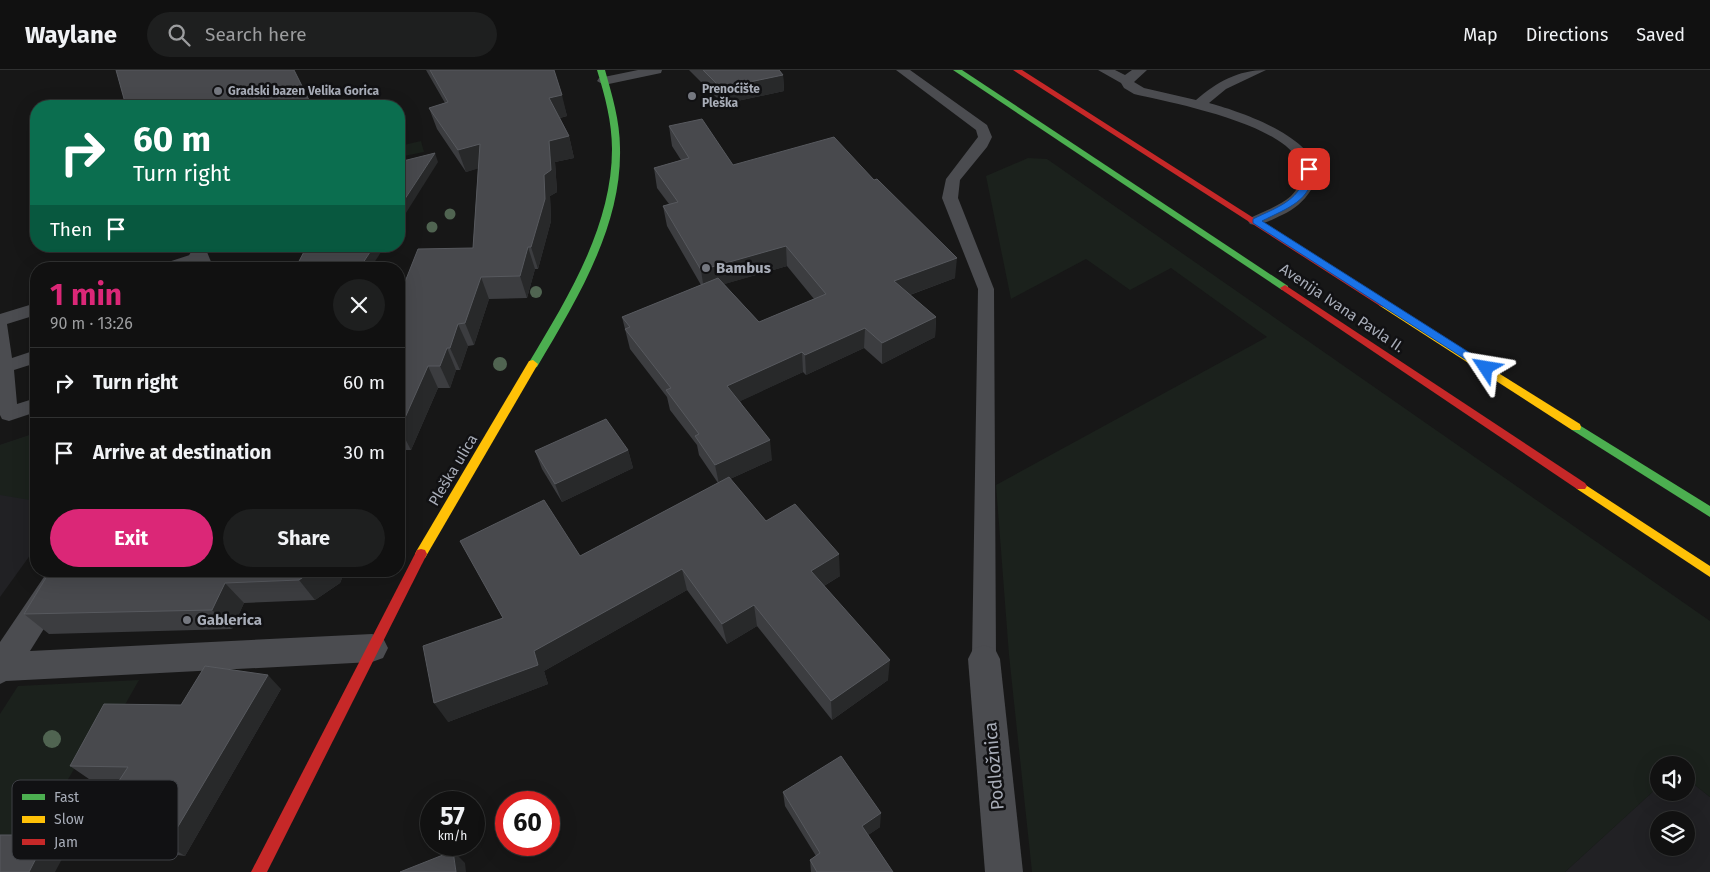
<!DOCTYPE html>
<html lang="en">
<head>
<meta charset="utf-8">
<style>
  :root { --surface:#111; --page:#1e1f1f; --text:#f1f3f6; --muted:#9c9d9f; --line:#303131; --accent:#db2777 }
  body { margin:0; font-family:"Fira Sans",sans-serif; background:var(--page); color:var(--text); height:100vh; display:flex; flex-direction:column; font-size:19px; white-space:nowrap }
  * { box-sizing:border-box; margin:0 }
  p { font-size:16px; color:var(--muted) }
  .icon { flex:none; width:28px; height:28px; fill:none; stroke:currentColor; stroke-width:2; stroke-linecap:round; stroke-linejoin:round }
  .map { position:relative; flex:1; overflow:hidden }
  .drawer { position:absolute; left:30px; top:192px; width:375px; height:315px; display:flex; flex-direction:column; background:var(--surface); border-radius:20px; box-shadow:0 5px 20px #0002,0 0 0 1px var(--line) }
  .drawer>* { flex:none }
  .guide { position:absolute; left:30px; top:30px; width:375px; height:152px; border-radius:20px; box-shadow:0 5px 20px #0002,0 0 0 1px var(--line); background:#0b6e4f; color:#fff; overflow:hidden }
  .buttons { position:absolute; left:1650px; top:686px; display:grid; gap:10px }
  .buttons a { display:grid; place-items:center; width:45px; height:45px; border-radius:50%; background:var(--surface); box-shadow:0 5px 20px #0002,0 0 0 1px var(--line); font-size:25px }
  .speed { position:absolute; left:420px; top:721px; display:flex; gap:10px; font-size:25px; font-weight:700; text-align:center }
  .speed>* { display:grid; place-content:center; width:65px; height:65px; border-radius:50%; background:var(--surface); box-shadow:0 5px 20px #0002,0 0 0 1px var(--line); line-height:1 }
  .speed small { font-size:12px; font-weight:400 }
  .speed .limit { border:8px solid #d22; background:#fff; color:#111 }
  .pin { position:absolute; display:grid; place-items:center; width:42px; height:42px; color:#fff; margin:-21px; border-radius:10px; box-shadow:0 2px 8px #0006 }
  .me { position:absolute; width:55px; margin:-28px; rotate:303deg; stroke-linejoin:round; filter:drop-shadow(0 0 4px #0008) }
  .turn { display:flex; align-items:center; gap:18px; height:105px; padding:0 20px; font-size:22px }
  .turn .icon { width:65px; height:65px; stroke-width:2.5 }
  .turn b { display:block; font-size:35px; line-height:42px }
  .then { display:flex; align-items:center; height:48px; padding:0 20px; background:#0003; gap:10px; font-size:19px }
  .round { display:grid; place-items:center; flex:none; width:52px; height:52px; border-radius:26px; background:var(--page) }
  .overview { display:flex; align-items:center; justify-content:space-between; height:85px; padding:0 20px }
  h1 { font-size:30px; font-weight:700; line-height:38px; color:var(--accent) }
  .action { display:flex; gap:10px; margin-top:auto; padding:10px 20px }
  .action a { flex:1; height:58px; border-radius:30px; background:var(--accent); color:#fff; font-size:20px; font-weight:700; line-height:58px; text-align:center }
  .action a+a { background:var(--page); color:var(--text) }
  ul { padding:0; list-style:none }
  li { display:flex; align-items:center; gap:15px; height:70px; padding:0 20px; border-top:1px solid var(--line) }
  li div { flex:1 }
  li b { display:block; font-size:19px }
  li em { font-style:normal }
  header { display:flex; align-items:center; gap:30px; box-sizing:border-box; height:70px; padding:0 25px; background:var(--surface); border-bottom:1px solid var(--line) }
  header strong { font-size:24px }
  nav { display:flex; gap:28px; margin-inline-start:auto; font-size:18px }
  .search { width:350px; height:45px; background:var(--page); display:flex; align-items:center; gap:12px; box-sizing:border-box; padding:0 18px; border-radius:28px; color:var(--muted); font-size:19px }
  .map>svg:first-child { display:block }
  .built { fill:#212124; fill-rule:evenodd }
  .green { fill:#1b211c }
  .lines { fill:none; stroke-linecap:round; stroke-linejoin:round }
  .lane { fill:#4b4c50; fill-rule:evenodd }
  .street { fill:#4b4c50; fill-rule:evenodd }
  .fast { fill:#4caf50; fill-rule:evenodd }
  .slow { fill:#ffc107; fill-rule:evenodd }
  .jam { fill:#c62828; fill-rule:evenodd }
  .tree { fill:#506451 }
  .wall { fill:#3c3d40; fill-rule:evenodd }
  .shaded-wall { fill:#28292a }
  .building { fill:#48494d; stroke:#57595e }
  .route { fill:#1a73e8; stroke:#114b97 }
  .poi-dot { fill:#757880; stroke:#111113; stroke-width:2 }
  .labels { text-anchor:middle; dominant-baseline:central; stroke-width:5; stroke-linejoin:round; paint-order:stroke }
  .far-poi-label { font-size:12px; font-weight:bold; fill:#a8adb8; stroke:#111113; text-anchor:start }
  .poi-label { font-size:15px; font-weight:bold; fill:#a8adb8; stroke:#111113; text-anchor:start }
  .street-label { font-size:15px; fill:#a8adb8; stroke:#111113 }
  .near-street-label { font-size:18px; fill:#a8adb8; stroke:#111113 }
  .key { fill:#111113; stroke:#3e4045; stroke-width:1 }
  .key-label { font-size:14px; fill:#a8adb8 }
</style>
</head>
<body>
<header>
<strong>Waylane</strong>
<div class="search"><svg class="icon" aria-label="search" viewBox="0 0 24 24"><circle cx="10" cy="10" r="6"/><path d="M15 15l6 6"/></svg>Search here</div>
<nav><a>Map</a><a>Directions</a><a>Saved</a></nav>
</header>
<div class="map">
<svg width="1710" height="802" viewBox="0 0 1710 802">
  <rect width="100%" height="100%" fill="#171717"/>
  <g class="built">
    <path d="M 36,363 L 36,477 L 0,527 L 0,375 Z"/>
    <path d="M 1686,708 L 1710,727 L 1710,802 L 1565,802 L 1659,716 L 1659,722 L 1686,722 ZM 1659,750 L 1686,750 L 1686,778 L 1659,778 Z"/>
  </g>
  <g class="green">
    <path d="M 421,71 L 424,82 L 399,87 L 399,76 Z"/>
    <path d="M 1028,88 L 1047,89 L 1710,551 L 1710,727 L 1686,708 L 1686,695 L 1659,695 L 1659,716 L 1565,802 L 1032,802 L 1009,585 L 996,415 L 1267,267 L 1171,198 L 1130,220 L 1086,189 L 1011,229 L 986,106 Z"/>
    <path d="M 36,363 L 36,431 L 0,425 L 0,375 Z"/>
    <path d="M 139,610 L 97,684 L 83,684 L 64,716 L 132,719 L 100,773 L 0,774 L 0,644 L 18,616 Z"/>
  </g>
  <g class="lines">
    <g class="lane">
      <path d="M 638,0 L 662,0 L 661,3 L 604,15 L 597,11 L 599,8 Z"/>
      <path d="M 896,0 L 910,0 L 987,55 L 992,67 L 987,77 L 960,110 L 958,128 L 994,219 L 996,589 L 992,596 L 984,599 L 976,596 L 972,589 L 978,219 L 942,128 L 946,109 L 978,67 L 976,60 Z"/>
      <path d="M 1098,0 L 1115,0 L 1125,5 L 1132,0 L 1147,0 L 1134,12 L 1144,18 L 1196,30 C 1217,12 1238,0 1266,0 L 1226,19 L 1209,33 C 1239,41 1340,74 1311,120 C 1303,132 1295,139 1282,145 C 1273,149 1261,157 1250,154 L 1248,151 L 1250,148 C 1264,141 1280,136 1291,126 C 1298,119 1301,112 1301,102 C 1301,56 1168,32 1134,24 L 1124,18 L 1121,13 Z"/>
      <path d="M 199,182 L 205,183 L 207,187 C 198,201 171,199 157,199 L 159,195 Z"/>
      <path d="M 36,233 L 36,245 L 7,254 L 12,288 L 36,280 L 36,293 L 14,300 L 17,334 L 36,328 L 36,342 L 9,351 L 2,349 L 0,345 L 0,244 Z"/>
    </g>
    <g class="street">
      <path d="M 199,180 L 207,182 L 214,199 L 192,199 L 188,187 L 191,182 Z"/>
      <path d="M 48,501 L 80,501 L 30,581 L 372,564 L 383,568 L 388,578 L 383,588 L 372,592 L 6,611 L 0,614 L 0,572 Z"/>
      <path d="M 984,575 L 995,579 L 1000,589 L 1023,802 L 985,802 L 968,589 L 973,579 Z"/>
    </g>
    <g class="fast">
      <path d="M 597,0 L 605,0 C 612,25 620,51 620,78 C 622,157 576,231 537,297 L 533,298 L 528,294 C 567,229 612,157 612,79 C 612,52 605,26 597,0 Z"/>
      <path d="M 953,0 L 962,0 L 1288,216 L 1288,220 L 1282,220 Z"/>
      <path d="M 1576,353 L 1710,436 L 1710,447 L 1572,360 L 1571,357 Z"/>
    </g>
    <g class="slow">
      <path d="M 1383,231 L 1580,354 L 1581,357 L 1580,360 L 1572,360 L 1380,236 L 1378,234 Z"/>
      <path d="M 533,290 L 538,294 L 425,488 L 421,489 L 417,488 L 415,484 L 417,480 L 529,291 Z"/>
      <path d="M 1581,412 L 1710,496 L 1710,507 L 1577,419 L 1575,416 L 1577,413 Z"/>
    </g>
    <g class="jam">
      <path d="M 1013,0 L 1022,0 L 1388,234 L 1383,237 L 1380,236 Z"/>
      <path d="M 1285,215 L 1585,413 L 1587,416 L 1585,419 L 1577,419 L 1282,220 L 1280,218 Z"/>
      <path d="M 421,479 L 425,480 L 427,484 L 267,802 L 251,802 L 417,480 Z"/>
    </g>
  </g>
  <g class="tree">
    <circle cx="450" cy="144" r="5.5"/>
    <circle cx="432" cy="157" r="5.5"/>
    <circle cx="536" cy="222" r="6"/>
    <circle cx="500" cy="294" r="7"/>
    <circle cx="52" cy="669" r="9"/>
  </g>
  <g class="wall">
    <path d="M 426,0 L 554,0 L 567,46 L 560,48 L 569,66 L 574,88 L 555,92 L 557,122 L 550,126 L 551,151 L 538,199 L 535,199 L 527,228 L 489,229 L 474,275 L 468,276 L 460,300 L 456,300 L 450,318 L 438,318 L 411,380 L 403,380 L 399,388 L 399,227 L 473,178 L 478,98 L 466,102 L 437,59 L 429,38 L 445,33 Z"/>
    <path d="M 689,0 L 779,0 L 783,5 L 784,21 L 723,34 Z"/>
    <path d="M 669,56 L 733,95 L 955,208 L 910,225 L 936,247 L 935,267 L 882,294 L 864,278 L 806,305 L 803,302 L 740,331 L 772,390 L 730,409 L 766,451 L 840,506 L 824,516 L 888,610 L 832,650 L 757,556 L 727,574 L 687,520 L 544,601 L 548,614 L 448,652 L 503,548 L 580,486 L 718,413 L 699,385 L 697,375 L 670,340 L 667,327 L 630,279 L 622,247 L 701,215 L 667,156 L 663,136 L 669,134 L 657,118 L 654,98 L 681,90 L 672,76 ZM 787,196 L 814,229 L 759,252 L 724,214 Z"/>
    <path d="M 628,380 L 633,398 L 562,432 L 542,399 L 535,381 Z"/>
    <path d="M 50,501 L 345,501 L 340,513 L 315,530 L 244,533 L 232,559 L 49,564 L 24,544 Z"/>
    <path d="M 281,619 L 185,786 L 105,775 L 85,763 L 120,709 L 89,709 L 70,696 L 181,635 Z"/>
    <path d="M 783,722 L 880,757 L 868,765 L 893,802 L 811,802 L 810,790 L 816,786 L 785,736 Z"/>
  </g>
  <g class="shaded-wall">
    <path d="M 783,5 L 784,21 L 723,34 L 721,18 Z"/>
    <path d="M 562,25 L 567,46 L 555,49 L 549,28 Z"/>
    <path d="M 311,34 L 312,36 L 301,36 Z"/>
    <path d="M 569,66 L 574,88 L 555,92 L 557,122 L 550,126 L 551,151 L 538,199 L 531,177 L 544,105 L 549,71 Z"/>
    <path d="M 480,74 L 487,96 L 466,102 L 458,80 Z"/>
    <path d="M 435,83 L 438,92 L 399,154 L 399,138 Z"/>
    <path d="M 374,176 L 385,176 L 370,199 L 359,199 Z"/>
    <path d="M 786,176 L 787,196 L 704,220 L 701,200 Z"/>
    <path d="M 528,177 L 535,199 L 527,228 L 520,206 Z"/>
    <path d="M 957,188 L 955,208 L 893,231 L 894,211 Z"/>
    <path d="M 481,207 L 489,229 L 474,275 L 465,253 Z"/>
    <path d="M 936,247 L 935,267 L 882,294 L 882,273 Z"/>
    <path d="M 458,254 L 468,276 L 460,300 L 450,278 Z"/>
    <path d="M 865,258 L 864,278 L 806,305 L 805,285 Z"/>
    <path d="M 447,278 L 456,300 L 450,318 L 440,296 Z"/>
    <path d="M 802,282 L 803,302 L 730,336 L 727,316 Z"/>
    <path d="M 428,296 L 438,318 L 411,380 L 400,359 Z"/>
    <path d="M 770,370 L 772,390 L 719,414 L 715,395 Z"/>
    <path d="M 399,373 L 403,380 L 399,388 Z"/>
    <path d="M 628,380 L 633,398 L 562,432 L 555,414 Z"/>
    <path d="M 839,484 L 840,506 L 812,523 L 811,501 Z"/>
    <path d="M 682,499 L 687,520 L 544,601 L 548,614 L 448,652 L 434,633 L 534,581 Z"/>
    <path d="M 312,501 L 345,501 L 340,513 L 315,530 L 299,510 Z"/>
    <path d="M 225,513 L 244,533 L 232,559 L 212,540 Z"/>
    <path d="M 754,535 L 757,556 L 727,574 L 722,554 Z"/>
    <path d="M 890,590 L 888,610 L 832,650 L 831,631 Z"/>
    <path d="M 268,605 L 281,619 L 185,786 L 167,775 Z"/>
    <path d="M 881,743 L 880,757 L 862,769 L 862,756 Z"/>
    <path d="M 48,765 L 69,776 L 55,802 L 29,802 Z"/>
    <path d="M 453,781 L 465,793 L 466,802 L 456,802 Z"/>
  </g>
  <g class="building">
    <path d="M 116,0 L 294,0 L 311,34 L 301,36 L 126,36 Z"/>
    <path d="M 430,0 L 554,0 L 562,25 L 549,28 L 569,66 L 549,71 L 551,100 L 544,105 L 545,129 L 531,177 L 528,177 L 520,206 L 481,207 L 465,253 L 458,254 L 450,278 L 447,278 L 440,296 L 428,296 L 400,359 L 399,359 L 399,227 L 418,179 L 473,178 L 480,74 L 458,80 L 429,38 L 448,32 Z"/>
    <path d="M 703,0 L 779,0 L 783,5 L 721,18 Z"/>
    <path d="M 702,49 L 733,95 L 834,67 L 874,110 L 877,109 L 957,188 L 894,211 L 936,247 L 882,273 L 865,258 L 805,285 L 802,282 L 727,316 L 770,370 L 715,395 L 695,366 L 699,364 L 666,320 L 671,318 L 625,259 L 630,257 L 622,247 L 718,208 L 759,252 L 826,224 L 786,176 L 701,200 L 663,136 L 678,132 L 654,98 L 689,88 L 669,56 Z"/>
    <path d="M 435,83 L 399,138 L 399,92 Z"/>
    <path d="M 307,176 L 374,176 L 359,199 L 293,199 L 294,195 L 297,195 Z"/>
    <path d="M 606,349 L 628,380 L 555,414 L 535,381 Z"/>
    <path d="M 729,407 L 766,451 L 795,434 L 839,484 L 811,501 L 890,590 L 831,631 L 754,535 L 722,554 L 682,499 L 534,581 L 538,595 L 434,633 L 423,576 L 503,548 L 460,471 L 544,430 L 580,486 Z"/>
    <path d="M 50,501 L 312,501 L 299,510 L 225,513 L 212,540 L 24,544 Z"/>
    <path d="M 205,596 L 268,605 L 167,775 L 85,763 L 128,697 L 70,696 L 104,634 L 181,635 Z"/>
    <path d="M 841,686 L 881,743 L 862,756 L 893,802 L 817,802 L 810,790 L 820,783 L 783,722 Z"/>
    <path d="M 0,765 L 48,765 L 29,802 L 0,802 Z"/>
    <path d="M 453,781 L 456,802 L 400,802 Z"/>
  </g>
  <path class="route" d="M 1309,97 L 1313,99 C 1313,131 1287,138 1262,151 L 1489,295 L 1489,300 L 1482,300 L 1253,153 L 1253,149 C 1277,137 1304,130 1305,99 Z"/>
  <g class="poi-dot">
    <circle cx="218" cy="21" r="5"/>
    <circle cx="692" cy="26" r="5"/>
    <circle cx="706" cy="198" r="5"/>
    <circle cx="187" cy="550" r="5"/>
  </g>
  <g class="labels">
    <g class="far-poi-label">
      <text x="702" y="19">Prenoćište<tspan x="702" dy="14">Pleška</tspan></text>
      <text x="228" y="21">Gradski bazen Velika Gorica</text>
    </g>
    <g class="poi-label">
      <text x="716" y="198">Bambus</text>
      <text x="197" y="550">Gablerica</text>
    </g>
    <g class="street-label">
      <text transform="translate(1342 238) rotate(34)">Avenija Ivana Pavla II.</text>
      <text transform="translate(453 400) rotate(-59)">Pleška ulica</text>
    </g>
    <g class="near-street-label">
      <text transform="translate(994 696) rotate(-95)">Podložnica</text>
    </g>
  </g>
  <rect x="12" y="710" width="166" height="80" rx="8" class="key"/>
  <rect x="22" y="724" width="23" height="6" fill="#4caf50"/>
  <rect x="22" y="746" width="23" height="7" fill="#ffc107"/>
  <rect x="22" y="769" width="23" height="6" fill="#c62828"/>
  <g class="key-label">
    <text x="54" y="732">Fast</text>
    <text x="54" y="754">Slow</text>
    <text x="54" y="777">Jam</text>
  </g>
</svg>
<div class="buttons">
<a><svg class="icon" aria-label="sound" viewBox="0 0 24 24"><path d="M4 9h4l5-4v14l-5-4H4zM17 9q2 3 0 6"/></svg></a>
<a><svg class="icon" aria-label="layers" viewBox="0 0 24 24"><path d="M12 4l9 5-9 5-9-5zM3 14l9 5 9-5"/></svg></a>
</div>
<div class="speed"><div>57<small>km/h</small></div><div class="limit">60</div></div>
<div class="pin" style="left:1309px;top:99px;background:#d93025"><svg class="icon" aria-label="arrive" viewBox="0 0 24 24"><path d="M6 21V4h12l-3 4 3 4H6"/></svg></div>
<svg class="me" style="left:1486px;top:298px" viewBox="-20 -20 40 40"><path d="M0-17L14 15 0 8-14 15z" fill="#1a73e8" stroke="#fff" stroke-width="4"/></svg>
<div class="guide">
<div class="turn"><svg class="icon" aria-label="right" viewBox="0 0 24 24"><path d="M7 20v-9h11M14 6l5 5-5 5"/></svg><div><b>60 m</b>Turn right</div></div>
<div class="then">Then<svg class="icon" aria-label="arrive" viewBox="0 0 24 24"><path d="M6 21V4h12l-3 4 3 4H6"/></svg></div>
</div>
<section class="drawer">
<div class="overview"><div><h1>1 min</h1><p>90 m · 13:26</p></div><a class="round"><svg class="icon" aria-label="close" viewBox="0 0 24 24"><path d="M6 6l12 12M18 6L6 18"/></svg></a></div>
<ul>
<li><svg class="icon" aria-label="right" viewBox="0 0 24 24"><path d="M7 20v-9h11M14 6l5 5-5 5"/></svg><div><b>Turn right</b></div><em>60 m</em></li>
<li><svg class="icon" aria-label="arrive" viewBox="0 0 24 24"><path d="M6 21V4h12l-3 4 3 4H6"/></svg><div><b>Arrive at destination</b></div><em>30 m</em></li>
</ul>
<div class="action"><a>Exit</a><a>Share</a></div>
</section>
</div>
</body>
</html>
